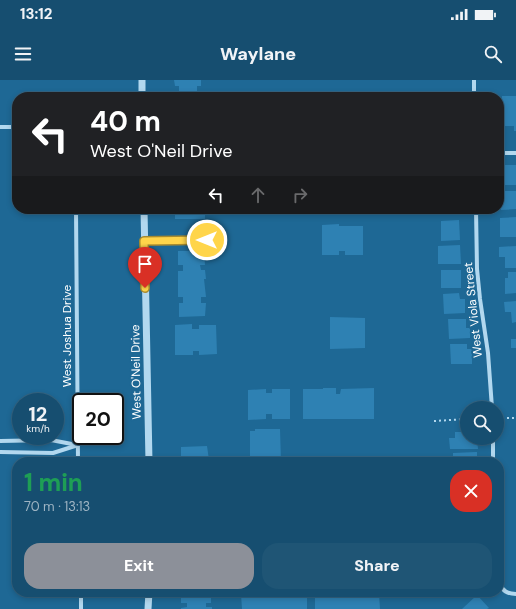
<!DOCTYPE html>
<html lang="en">
<head>
<meta charset="utf-8">
<style>
  :root { --surface:#164e70; --page:#1f5575; --text:#f1f3f6; --muted:#9eb4c3; --line:#356583; --accent:#8c9099 }
  body { margin:0; font-family:"DM Sans",sans-serif; background:var(--page); color:var(--text); height:100vh; display:flex; flex-direction:column; font-size:15px; white-space:nowrap }
  * { box-sizing:border-box; margin:0 }
  p { font-size:13px; color:var(--muted) }
  .icon { flex:none; width:22px; height:22px; fill:none; stroke:currentColor; stroke-width:2; stroke-linecap:round; stroke-linejoin:round }
  .map { position:relative; flex:1; overflow:hidden }
  .sheet { position:absolute; left:12px; top:377px; width:492px; height:140px; display:flex; flex-direction:column; background:var(--surface); border-radius:16px; box-shadow:0 2px 6px #0003,0 0 0 1px var(--line) }
  .sheet>* { flex:none }
  .top-card { position:absolute; left:12px; top:12px; width:492px; height:122px; border-radius:16px; box-shadow:0 2px 6px #0003,0 0 0 1px var(--line); background:#202124; color:#fff; overflow:hidden }
  .buttons { position:absolute; left:460px; top:321px; display:grid; gap:8px }
  .buttons a { display:grid; place-items:center; width:44px; height:44px; border-radius:50%; background:var(--surface); box-shadow:0 2px 6px #0003,0 0 0 1px var(--line); font-size:20px }
  .speed { position:absolute; left:12px; top:313px; display:flex; gap:8px; font-size:20px; font-weight:700; text-align:center }
  .speed>* { display:grid; place-content:center; width:52px; height:52px; border-radius:50%; background:var(--surface); box-shadow:0 2px 6px #0003,0 0 0 1px var(--line); line-height:1 }
  .speed small { font-size:10px; font-weight:400 }
  .speed .limit { border:2px solid #111; border-radius:6px; background:#fff; color:#111 }
  .pin { position:absolute; display:grid; place-items:center; width:34px; height:34px; color:#fff; margin:-41px -17px; border-radius:50% 50% 50% 0; rotate:-45deg; box-shadow:0 0 4px #0007 }
  .pin .icon { rotate:45deg }
  .me { position:absolute; width:44px; margin:-22px; rotate:270deg; stroke-linejoin:round; filter:drop-shadow(0 0 3px #0008) }
  .turn { display:flex; align-items:center; gap:14px; height:84px; padding:0 12px; font-size:18px }
  .turn .icon { width:52px; height:52px; stroke-width:2.5 }
  .turn b { display:block; font-size:28px; line-height:34px }
  .lanes { display:flex; align-items:center; height:38px; padding:0 12px; background:#0003; justify-content:center; gap:20px; direction:ltr }
  .lanes .off { opacity:.35 }
  .round { display:grid; place-items:center; flex:none; width:42px; height:42px; border-radius:16px; background:var(--page) }
  .head { display:flex; align-items:center; justify-content:space-between; height:68px; padding:0 12px }
  h1 { font-size:24px; font-weight:800; line-height:30px; color:#1e9e55 }
  .primary-button { display:flex; gap:8px; margin-top:auto; padding:8px 12px }
  .primary-button a { flex:1; height:46px; border-radius:16px; background:var(--accent); color:#fff; font-size:16px; font-weight:800; line-height:46px; text-align:center }
  .primary-button a+a { background:var(--page); color:var(--text) }
  .status { display:flex; justify-content:space-between; align-items:center; height:28px; padding:0 20px; background:var(--surface); direction:ltr }
  .status svg { height:11px; fill:currentColor }
  header { display:flex; justify-content:space-between; align-items:center; height:52px; padding:0 12px; background:var(--surface); font-size:18px; font-weight:800 }
  .map>svg:first-child { display:block }
  .building { fill:#2e81b3 }
  .lines { fill:none; stroke-linecap:round; stroke-linejoin:round }
  .path { stroke:#b2d8ef; stroke-width:2; stroke-dasharray:2 3; stroke-linecap:butt }
  .service { stroke:#b2d8ef; stroke-width:3 }
  .minor { stroke:#b2d8ef; stroke-width:4 }
  .tertiary { stroke:#b2d8ef; stroke-width:7 }
  .route-casing { stroke:#a68a30; stroke-width:10 }
  .route { stroke:#ffd54a; stroke-width:7 }
  .labels { text-anchor:middle; dominant-baseline:central; stroke-width:4; stroke-linejoin:round; paint-order:stroke }
  .street-label { font-size:12px; fill:#fff; stroke:#1e6895 }
</style>
</head>
<body>
<div class="status"><b>13:12</b><svg viewBox="0 0 49 12"><path d="M0 12V9h3v3zM5 12V6h3v6zM10 12V3h3v9zM15 12V0h3v12zM26 1h20v11H26zM47 4h2v5h-2z"/></svg></div>
<header><svg class="icon" aria-label="menu" viewBox="0 0 24 24"><path d="M4 6h16M4 12h16M4 18h16"/></svg>Waylane<svg class="icon" aria-label="search" viewBox="0 0 24 24"><circle cx="10" cy="10" r="6"/><path d="M15 15l6 6"/></svg></header>
<div class="map">
<svg width="516" height="529" viewBox="0 0 516 529">
  <rect width="100%" height="100%" fill="#1e6895"/>
  <g class="building">
    <path d="M 174,0 L 201,0 L 201,6 L 197,6 L 197,12 L 202,12 L 202,17 L 175,17 L 175,12 L 179,12 L 179,6 L 175,6 Z"/>
    <path d="M 502,16 L 516,16 L 516,51 L 514,51 L 514,46 L 502,46 Z"/>
    <rect x="499" y="85" width="17" height="20"/>
    <path d="M 501,111 L 516,111 L 516,129 L 501,130 Z"/>
    <rect x="175" y="129" width="30" height="10"/>
    <rect x="440" y="129" width="20" height="5"/>
    <path d="M 516,137 L 516,157 L 500,157 L 500,138 Z"/>
    <path d="M 459,140 L 460,160 L 441,161 L 441,141 Z"/>
    <path d="M 339,144 L 339,146 L 363,146 L 363,175 L 345,175 L 345,171 L 339,171 L 339,175 L 322,175 L 322,145 Z"/>
    <path d="M 460,165 L 461,184 L 438,184 L 438,166 Z"/>
    <path d="M 516,166 L 516,188 L 505,188 L 505,177 L 499,177 L 499,167 Z"/>
    <path d="M 178,171 L 204,171 L 205,185 L 200,185 L 201,190 L 205,190 L 206,199 L 204,199 L 206,217 L 201,217 L 201,223 L 206,223 L 205,236 L 179,237 L 179,223 L 183,223 L 183,217 L 178,217 L 178,191 L 183,191 L 183,185 L 178,185 Z"/>
    <rect x="441" y="190" width="20" height="18"/>
    <path d="M 508,192 L 516,192 L 516,213 L 505,214 L 505,198 L 508,198 Z"/>
    <path d="M 459,213 L 460,219 L 465,219 L 465,233 L 444,234 L 443,214 Z"/>
    <path d="M 516,221 L 516,242 L 512,243 L 511,232 L 505,232 L 504,222 Z"/>
    <path d="M 330,237 L 365,238 L 365,268 L 330,269 Z"/>
    <path d="M 448,239 L 466,239 L 466,248 L 470,248 L 470,258 L 449,259 Z"/>
    <path d="M 192,244 L 192,249 L 199,249 L 199,245 L 216,245 L 217,274 L 199,275 L 199,271 L 193,271 L 193,275 L 175,275 L 175,245 Z"/>
    <rect x="511" y="259" width="5" height="9"/>
    <path d="M 450,264 L 467,264 L 467,269 L 472,269 L 472,284 L 451,284 Z"/>
    <path d="M 323,308 L 336,308 L 336,314 L 340,314 L 341,309 L 374,308 L 374,339 L 303,339 L 303,309 L 323,309 Z"/>
    <path d="M 266,309 L 266,313 L 272,313 L 272,309 L 290,309 L 290,339 L 272,339 L 272,334 L 266,334 L 266,339 L 248,340 L 248,310 Z"/>
    <path d="M 255,349 L 280,349 L 281,382 L 250,382 L 250,351 L 255,351 Z"/>
    <path d="M 455,352 L 467,352 L 467,358 L 477,358 L 478,369 L 450,369 L 449,358 L 455,358 Z"/>
    <path d="M 207,366 L 209,380 L 204,380 L 204,382 L 186,382 L 186,380 L 181,380 L 181,367 Z"/>
    <path d="M 477,372 L 477,382 L 453,382 L 453,373 Z"/>
    <path d="M 181,512 L 211,512 L 211,523 L 206,523 L 206,527 L 212,527 L 212,529 L 181,529 L 181,528 L 187,527 L 187,523 L 181,523 Z"/>
    <path d="M 262,512 L 269,512 L 269,514 L 288,512 L 288,517 L 294,517 L 294,513 L 301,512 L 301,514 L 307,514 L 307,529 L 242,529 L 241,514 L 256,513 L 256,517 L 262,517 Z"/>
    <path d="M 315,513 L 328,513 L 329,518 L 334,518 L 334,513 L 360,513 L 360,518 L 367,518 L 367,514 L 379,513 L 380,529 L 315,529 Z"/>
    <path d="M 477,515 L 489,528 L 487,529 L 462,529 Z"/>
  </g>
  <g class="lines">
    <g class="path">
      <path d="M 497,338 L 516,338"/>
      <path d="M 434,341 L 467,339"/>
    </g>
    <path class="service" d="M 146,161 L 223,160"/>
    <g class="minor">
      <path d="M 474,0 L 474,17"/>
      <path d="M 0,47 L 17,47"/>
      <path d="M 499,73 L 516,73"/>
      <path d="M 76,129 L 78,382"/>
      <path d="M 476,129 L 477,189 L 480,219 L 488,273 L 492,328"/>
      <path d="M 493,358 L 493,382"/>
      <path d="M 0,361 L 51,360 L 77,365"/>
      <path d="M 0,372 L 53,373 L 78,365"/>
      <path d="M 499,503 C 503,511 507,514 516,514"/>
      <path d="M 81,512 L 81,529"/>
    </g>
    <g class="tertiary">
      <path d="M 142,0 L 142,17"/>
      <path d="M 144,129 L 149,382"/>
      <path d="M 148,529 L 149,512"/>
    </g>
  </g>
  <g class="lines">
    <defs>
      <path id="route" d="M 145,208 L 144,161 L 207,160"/>
    </defs>
    <use href="#route" class="route-casing"/>
    <use href="#route" class="route"/>
  </g>
  <g class="labels">
    <g class="street-label">
      <text transform="translate(473 230) rotate(-96)">West Viola Street</text>
      <text transform="translate(67 256) rotate(-90)">West Joshua Drive</text>
      <text transform="translate(136 292) rotate(-91)">West O'Neil Drive</text>
    </g>
  </g>
</svg>
<div class="buttons">
<a><svg class="icon" aria-label="search" viewBox="0 0 24 24"><circle cx="10" cy="10" r="6"/><path d="M15 15l6 6"/></svg></a>
</div>
<div class="speed"><div>12<small>km/h</small></div><div class="limit">20</div></div>
<div class="pin" style="left:145px;top:208px;background:#d93025"><svg class="icon" aria-label="arrive" viewBox="0 0 24 24"><path d="M6 21V4h12l-3 4 3 4H6"/></svg></div>
<svg class="me" style="left:207px;top:160px" viewBox="-20 -20 40 40"><circle r="17" fill="#ffd54a" stroke="#fff" stroke-width="3"/><path d="M0-11L8 9 0 5-8 9z" fill="#fff"/></svg>
<div class="top-card">
<div class="turn"><svg class="icon" aria-label="left" viewBox="0 0 24 24"><path d="M17 20v-9H6M10 6l-5 5 5 5"/></svg><div><b>40 m</b>West O'Neil Drive</div></div>
<div class="lanes"><svg class="icon" aria-label="left" viewBox="0 0 24 24"><path d="M17 20v-9H6M10 6l-5 5 5 5"/></svg><svg class="icon off" aria-label="ahead" viewBox="0 0 24 24"><path d="M12 20V5M6 11l6-6 6 6"/></svg><svg class="icon off" aria-label="right" viewBox="0 0 24 24"><path d="M7 20v-9h11M14 6l5 5-5 5"/></svg></div>
</div>
<section class="sheet">
<div class="head"><div><h1>1 min</h1><p>70 m · 13:13</p></div><a class="round" style="background:#d93025;color:#fff"><svg class="icon" aria-label="close" viewBox="0 0 24 24"><path d="M6 6l12 12M18 6L6 18"/></svg></a></div>
<div class="primary-button"><a>Exit</a><a>Share</a></div>
</section>
</div>
</body>
</html>
